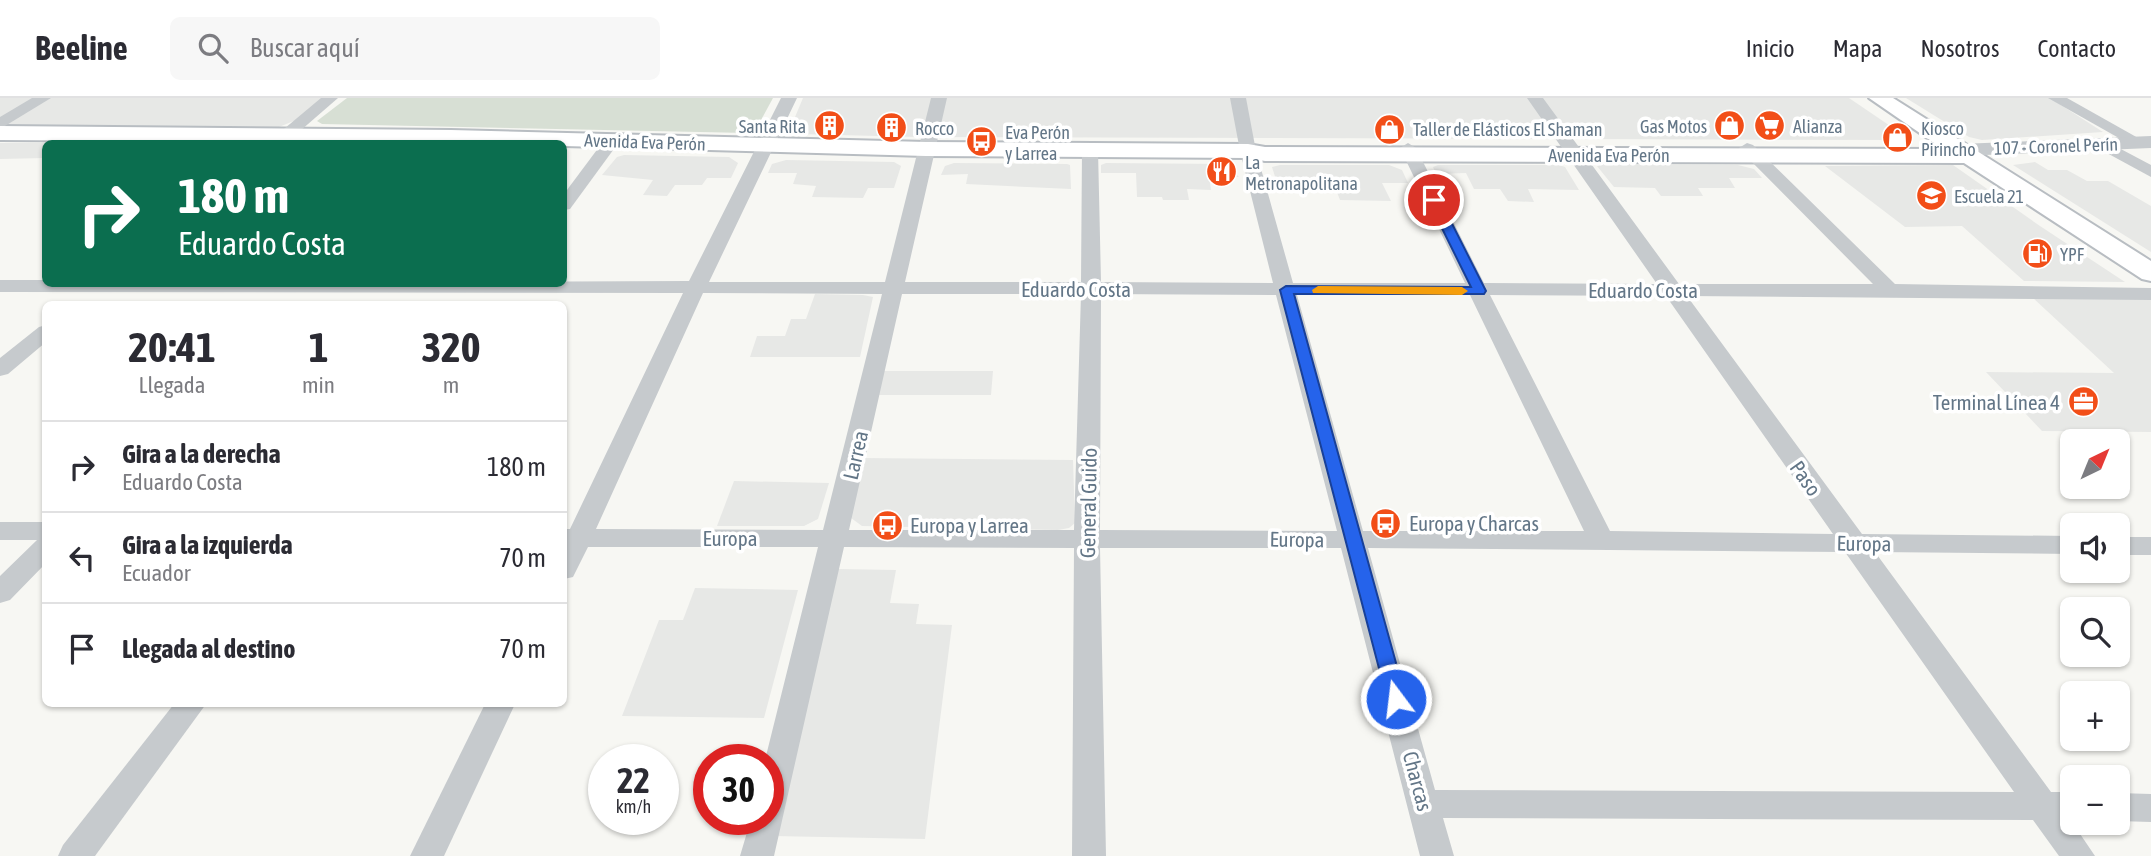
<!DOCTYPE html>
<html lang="es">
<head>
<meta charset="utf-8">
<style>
  :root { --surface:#fff; --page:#f7f7f7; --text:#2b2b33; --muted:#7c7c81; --line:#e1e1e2 }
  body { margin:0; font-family:"Asap Condensed",sans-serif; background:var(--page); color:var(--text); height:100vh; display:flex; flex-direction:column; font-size:26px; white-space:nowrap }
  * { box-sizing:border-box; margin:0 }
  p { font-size:23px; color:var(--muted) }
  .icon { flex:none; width:38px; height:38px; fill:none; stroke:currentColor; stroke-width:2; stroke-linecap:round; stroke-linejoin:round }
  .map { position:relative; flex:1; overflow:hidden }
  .sheet { position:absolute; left:42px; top:203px; width:525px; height:406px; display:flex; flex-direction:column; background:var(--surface); border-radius:10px; box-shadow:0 2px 5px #0004 }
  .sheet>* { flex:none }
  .hud { position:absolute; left:42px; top:42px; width:525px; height:147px; border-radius:10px; box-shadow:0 2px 5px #0004; background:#0b6e4f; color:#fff; overflow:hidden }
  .needle { width:46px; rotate:43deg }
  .fabs { position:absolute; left:2060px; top:331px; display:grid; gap:14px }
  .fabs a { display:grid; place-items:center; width:70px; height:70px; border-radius:10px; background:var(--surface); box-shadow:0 2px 5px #0004; font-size:35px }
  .speed { position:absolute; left:588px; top:646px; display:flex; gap:14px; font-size:35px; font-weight:700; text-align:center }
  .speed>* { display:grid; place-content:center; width:91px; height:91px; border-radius:50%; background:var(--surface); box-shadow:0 2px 5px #0004; line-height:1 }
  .speed small { font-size:18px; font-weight:400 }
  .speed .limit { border:10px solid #d22; background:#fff; color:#111 }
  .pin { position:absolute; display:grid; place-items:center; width:60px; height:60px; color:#fff; margin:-30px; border:4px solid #fff; border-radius:50%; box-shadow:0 2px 7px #0007 }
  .me { position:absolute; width:77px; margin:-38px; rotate:345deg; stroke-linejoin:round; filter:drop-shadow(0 0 5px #0008) }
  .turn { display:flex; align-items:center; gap:24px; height:147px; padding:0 21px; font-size:32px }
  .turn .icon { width:91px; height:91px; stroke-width:2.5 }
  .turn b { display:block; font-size:49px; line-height:60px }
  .eta { display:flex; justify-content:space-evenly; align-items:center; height:119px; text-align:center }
  .eta b { font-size:42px; font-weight:700; line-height:49px }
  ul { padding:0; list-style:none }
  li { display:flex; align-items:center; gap:21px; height:91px; padding:0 21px; border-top:2px solid var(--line) }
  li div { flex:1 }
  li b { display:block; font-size:26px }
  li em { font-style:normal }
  header { display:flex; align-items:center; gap:42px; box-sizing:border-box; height:98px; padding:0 35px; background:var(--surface); border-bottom:2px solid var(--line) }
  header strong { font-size:33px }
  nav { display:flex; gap:38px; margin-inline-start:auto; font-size:24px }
  .search { width:490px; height:63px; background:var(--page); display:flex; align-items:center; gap:18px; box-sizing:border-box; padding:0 24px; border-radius:10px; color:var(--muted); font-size:26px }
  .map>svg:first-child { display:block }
  .built { fill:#e7e8e6 }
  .green { fill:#d7dfd4 }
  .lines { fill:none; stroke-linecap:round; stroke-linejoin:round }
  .secondary-casing { stroke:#b8bdc2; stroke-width:4 }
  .minor { fill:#c6cacd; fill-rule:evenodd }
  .tertiary { fill:#c6cacd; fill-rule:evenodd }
  .secondary { fill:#fff; fill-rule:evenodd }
  .route { fill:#2563eb; stroke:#184099; stroke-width:2 }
  .slow { fill:#f59e0b }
  .labels { text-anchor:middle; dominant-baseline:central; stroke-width:7; stroke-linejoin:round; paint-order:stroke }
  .far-poi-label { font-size:18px; fill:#637687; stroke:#fff; text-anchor:start }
  .far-street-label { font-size:18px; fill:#637687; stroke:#fff }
  .street-label { font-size:21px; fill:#637687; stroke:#fff }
  .poi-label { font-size:21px; fill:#637687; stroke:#fff; text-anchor:start }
</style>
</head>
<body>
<header>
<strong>Beeline</strong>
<div class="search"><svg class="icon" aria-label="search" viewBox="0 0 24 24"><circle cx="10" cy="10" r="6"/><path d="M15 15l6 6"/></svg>Buscar aquí</div>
<nav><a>Inicio</a><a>Mapa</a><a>Nosotros</a><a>Contacto</a></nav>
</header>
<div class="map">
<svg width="2151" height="758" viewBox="0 0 2151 758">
  <rect width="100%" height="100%" fill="#f7f7f3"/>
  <g class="built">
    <path d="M 0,0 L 323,0 L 296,22 L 279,29 L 0,27 Z"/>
    <path d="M 803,0 L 1849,0 L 1905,38 L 1900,42 L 918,39 L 798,36 L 790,31 Z"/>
    <path d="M 1906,0 L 2050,0 L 2103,34 L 1982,42 L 1969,39 Z"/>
    <path d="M 0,45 L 81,45 L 46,46 L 45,60 L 0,61 Z"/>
    <path d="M 624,57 L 729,59 L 738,65 L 731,80 L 707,80 L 702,87 L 675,87 L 667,98 L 643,97 L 653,82 L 602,77 L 617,59 Z"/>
    <path d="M 786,62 L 894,64 L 901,68 L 894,90 L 868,90 L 863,100 L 812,99 L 816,88 L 793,86 L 797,75 L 768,75 L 772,66 Z"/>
    <path d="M 2035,64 L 2048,72 L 2067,72 L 2087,83 L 2108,83 L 2151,108 L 2151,154 L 2013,67 Z"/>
    <path d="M 954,65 L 1067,66 L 1070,67 L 1071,91 L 966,86 L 968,76 L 941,77 L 945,68 Z"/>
    <path d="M 1106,65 L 1226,66 L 1239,79 L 1209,78 L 1211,92 L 1187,91 L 1189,102 L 1163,102 L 1162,99 L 1137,99 L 1136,75 L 1101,75 L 1101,67 Z"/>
    <path d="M 1602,66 L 1738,67 L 1754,71 L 1762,80 L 1729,80 L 1735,90 L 1698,90 L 1703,98 L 1661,98 L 1655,90 L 1614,89 L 1597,68 Z"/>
    <path d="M 1280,67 L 1389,67 L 1402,72 L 1408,85 L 1382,85 L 1391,103 L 1340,102 L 1335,89 L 1278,88 L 1272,69 Z"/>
    <path d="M 1438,67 L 1559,67 L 1565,69 L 1579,92 L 1528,91 L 1534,104 L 1508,103 L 1500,91 L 1474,91 L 1466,75 L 1436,76 L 1433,69 Z"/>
    <path d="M 1953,67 L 2040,128 L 2125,184 L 2024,183 L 1962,128 L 1905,129 L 1825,68 Z"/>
    <path d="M 815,196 L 863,197 L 873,199 L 860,259 L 750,259 L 757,238 L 785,238 L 791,221 L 806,221 Z"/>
    <path d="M 2033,200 L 2151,201 L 2151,334 L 2042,333 L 1986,274 L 2114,275 Z"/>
    <path d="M 882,273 L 993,273 L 991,297 L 877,297 Z"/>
    <path d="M 862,360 L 1073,362 L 1075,425 L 1069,430 L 1058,432 L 862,428 L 851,420 Z"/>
    <path d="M 734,383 L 829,385 L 818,421 L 804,428 L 717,428 Z"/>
    <path d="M 837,471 L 896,472 L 890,505 L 919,506 L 916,526 L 952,527 L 925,741 L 773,738 Z"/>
    <path d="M 695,490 L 798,492 L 764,620 L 622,618 L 659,522 L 683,522 Z"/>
  </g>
  <path class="green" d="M 347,0 L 773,0 L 755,33 L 748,35 L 322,26 L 317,23 Z"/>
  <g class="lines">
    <defs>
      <path id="secondary" d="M 1869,0 L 1893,0 L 2151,163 L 2151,183 L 2142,181 L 1964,65 L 1265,63 L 1248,60 L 926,58 L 564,48 L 564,46 L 0,42 L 0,28 L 451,32 L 926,44 L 1248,46 L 1265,49 L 1943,51 Z"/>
    </defs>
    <use href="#secondary" class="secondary-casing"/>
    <g class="minor">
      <path d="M 32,0 L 51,0 L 0,31 L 0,19 Z"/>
      <path d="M 321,0 L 338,0 L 285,46 L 266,46 Z"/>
      <path d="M 781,0 L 797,0 L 709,184 L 885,184 L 931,0 L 947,0 L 905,184 L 1081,184 L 1082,52 L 1090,47 L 1098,52 L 1101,184 L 1273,185 L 1240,53 L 1230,0 L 1246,0 L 1256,53 L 1293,185 L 1465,185 L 1400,50 L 1408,45 L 1416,50 L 1484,185 L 1657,186 L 1527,0 L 1543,0 L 1679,186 L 1873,186 L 1741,53 L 1739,50 L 1747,45 L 1753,47 L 1895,186 L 2151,190 L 2151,202 L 1687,198 L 1862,436 L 2072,438 L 2072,456 L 1875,454 L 2051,694 L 2072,694 L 2072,724 L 2095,758 L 2059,758 L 2033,722 L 1443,720 L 1454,758 L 1420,758 L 1341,450 L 1100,450 L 1106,758 L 1072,758 L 1074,450 L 844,449 L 774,758 L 740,758 L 751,721 L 768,721 L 768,662 L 765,662 L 818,449 L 588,449 L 573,479 L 564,481 L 564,431 L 570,431 L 683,195 L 0,194 L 0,182 L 46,182 L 46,186 L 689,183 ZM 703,195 L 882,196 L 823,432 L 596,431 ZM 902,196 L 1081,196 L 1074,432 L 849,432 ZM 1101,196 L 1276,197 L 1337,433 L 1100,432 ZM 1297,197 L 1470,197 L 1584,433 L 1363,433 ZM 1490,197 L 1666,198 L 1833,436 L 1610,433 ZM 1368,450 L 1845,454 L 2014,694 L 1435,692 Z"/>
      <path d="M 2048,0 L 2067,0 L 2147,45 L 2139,50 L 2133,48 Z"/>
      <path d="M 611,39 L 619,44 L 570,111 L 564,112 L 564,96 L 605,41 Z"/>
      <path d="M 2100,40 L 2151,67 L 2151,79 L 2094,48 L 2092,45 Z"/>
      <path d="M 46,227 L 46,244 L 8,276 L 0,278 L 0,260 L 39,229 Z"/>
      <path d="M 0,424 L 46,424 L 46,465 L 10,502 L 0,505 L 0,478 L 37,442 L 0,442 Z"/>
      <rect x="2118" y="439" width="33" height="18"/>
      <path d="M 174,606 L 206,606 L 95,758 L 58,758 L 63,747 Z"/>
      <path d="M 485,606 L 515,606 L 444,758 L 410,758 Z"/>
      <path d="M 2118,695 L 2151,696 L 2151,724 L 2118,723 Z"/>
    </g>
    <path class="tertiary" d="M 2151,38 L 2151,50 L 1960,58 L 1953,56 L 1950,52 L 1953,48 L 1960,46 Z"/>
    <use href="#secondary" class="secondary"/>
  </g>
  <path class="route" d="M 1434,98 L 1440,102 L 1486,193 L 1484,196 L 1294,196 L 1406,601 L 1403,606 L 1396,608 L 1389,606 L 1387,601 L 1280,192 L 1286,188 L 1471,189 L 1428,102 Z"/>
  <path class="slow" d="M 1318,188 L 1462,189 L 1468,193 L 1462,197 L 1313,195 L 1312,192 Z"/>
  <defs>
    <symbol id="building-disc" viewBox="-11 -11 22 22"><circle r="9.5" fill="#f24e18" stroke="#fff"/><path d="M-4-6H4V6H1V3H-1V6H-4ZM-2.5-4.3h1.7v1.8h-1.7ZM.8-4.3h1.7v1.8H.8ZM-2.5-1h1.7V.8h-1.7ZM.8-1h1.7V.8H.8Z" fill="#fff"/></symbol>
    <symbol id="shop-disc" viewBox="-11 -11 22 22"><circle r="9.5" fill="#f24e18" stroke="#fff"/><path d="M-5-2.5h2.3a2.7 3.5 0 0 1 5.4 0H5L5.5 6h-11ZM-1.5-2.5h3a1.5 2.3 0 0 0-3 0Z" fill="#fff"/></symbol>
    <symbol id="supermarket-disc" viewBox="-11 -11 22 22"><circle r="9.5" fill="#f24e18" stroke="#fff"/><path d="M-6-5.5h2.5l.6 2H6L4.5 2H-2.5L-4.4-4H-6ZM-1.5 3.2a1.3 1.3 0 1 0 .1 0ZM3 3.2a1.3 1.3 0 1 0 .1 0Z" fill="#fff"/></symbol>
    <symbol id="bus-disc" viewBox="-11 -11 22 22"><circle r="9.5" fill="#f24e18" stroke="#fff"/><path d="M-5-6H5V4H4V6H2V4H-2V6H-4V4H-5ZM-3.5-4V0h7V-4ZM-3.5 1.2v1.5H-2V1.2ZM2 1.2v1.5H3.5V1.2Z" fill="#fff"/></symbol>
    <symbol id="restaurant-disc" viewBox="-11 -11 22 22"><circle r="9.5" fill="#f24e18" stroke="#fff"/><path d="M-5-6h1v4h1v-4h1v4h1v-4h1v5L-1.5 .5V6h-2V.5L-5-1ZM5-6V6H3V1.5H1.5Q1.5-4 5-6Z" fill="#fff"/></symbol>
    <symbol id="school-disc" viewBox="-11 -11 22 22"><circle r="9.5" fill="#f24e18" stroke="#fff"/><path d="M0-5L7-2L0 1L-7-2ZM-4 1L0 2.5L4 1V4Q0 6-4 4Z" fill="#fff"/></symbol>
    <symbol id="fuel-disc" viewBox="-11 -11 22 22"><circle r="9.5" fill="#f24e18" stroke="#fff"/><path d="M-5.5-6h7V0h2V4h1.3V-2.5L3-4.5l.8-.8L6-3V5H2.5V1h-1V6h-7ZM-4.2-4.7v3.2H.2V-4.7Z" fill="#fff"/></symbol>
    <symbol id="office-disc" viewBox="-11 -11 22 22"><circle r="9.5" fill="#f24e18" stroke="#fff"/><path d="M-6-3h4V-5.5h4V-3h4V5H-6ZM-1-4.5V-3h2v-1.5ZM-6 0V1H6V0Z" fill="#fff"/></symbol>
  </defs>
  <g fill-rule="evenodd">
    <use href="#building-disc" x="812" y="10" width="35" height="35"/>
    <use href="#shop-disc" x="1712" y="10" width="35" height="35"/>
    <use href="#supermarket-disc" x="1752" y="10" width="35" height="35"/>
    <use href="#building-disc" x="874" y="12" width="35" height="35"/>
    <use href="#shop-disc" x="1372" y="14" width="35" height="35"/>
    <use href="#shop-disc" x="1880" y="22" width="35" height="35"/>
    <use href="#bus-disc" x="964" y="26" width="35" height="35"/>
    <use href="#restaurant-disc" x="1204" y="56" width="35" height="35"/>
    <use href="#school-disc" x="1914" y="80" width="35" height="35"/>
    <use href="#fuel-disc" x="2020" y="138" width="35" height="35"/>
    <use href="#office-disc" x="2066" y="286" width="35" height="35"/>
    <use href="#bus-disc" x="1368" y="408" width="35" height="35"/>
    <use href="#bus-disc" x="870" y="410" width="35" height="35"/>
  </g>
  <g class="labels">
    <g class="far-poi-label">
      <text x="806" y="28" text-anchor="end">Santa Rita</text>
      <text x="1707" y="28" text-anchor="end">Gas Motos</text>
      <text x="1793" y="28">Alianza</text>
      <text x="915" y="30">Rocco</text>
      <text x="1921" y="30">Kiosco<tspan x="1921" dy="21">Pirincho</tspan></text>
      <text x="1413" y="31">Taller de Elásticos El Shaman</text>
      <text x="1005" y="34">Eva Perón<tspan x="1005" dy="21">y Larrea</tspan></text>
      <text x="1245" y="64">La<tspan x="1245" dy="21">Metronapolitana</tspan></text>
      <text x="1954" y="98">Escuela 21</text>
      <text x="2060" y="156">YPF</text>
    </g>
    <g class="far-street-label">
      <text transform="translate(645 44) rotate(2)">Avenida Eva Perón</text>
      <text transform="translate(2056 48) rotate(-2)">107 - Coronel Perín</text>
      <text x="1609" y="57">Avenida Eva Perón</text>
    </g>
    <g class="street-label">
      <text x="1076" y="191">Eduardo Costa</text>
      <text x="1643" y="192">Eduardo Costa</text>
      <text transform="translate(855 357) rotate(-77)">Larrea</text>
      <text transform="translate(1806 380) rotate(55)">Paso</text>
      <text transform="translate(1088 405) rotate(-89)">General Guido</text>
      <text x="730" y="440">Europa</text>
      <text transform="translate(1297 441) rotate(1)">Europa</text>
      <text transform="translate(1864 445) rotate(1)">Europa</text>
      <text transform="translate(1418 683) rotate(75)">Charcas</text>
    </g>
    <g class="poi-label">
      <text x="2060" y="304" text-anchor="end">Terminal Línea 4</text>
      <text x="1409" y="425">Europa y Charcas</text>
      <text x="910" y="427">Europa y Larrea</text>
    </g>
  </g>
</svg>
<div class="fabs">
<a><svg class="needle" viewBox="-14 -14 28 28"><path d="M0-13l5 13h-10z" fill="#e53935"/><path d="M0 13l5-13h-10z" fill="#7c7c81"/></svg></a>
<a><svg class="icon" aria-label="sound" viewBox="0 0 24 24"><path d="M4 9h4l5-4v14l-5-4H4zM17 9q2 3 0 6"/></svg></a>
<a><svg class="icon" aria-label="search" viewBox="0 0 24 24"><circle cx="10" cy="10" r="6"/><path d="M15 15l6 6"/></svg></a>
<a>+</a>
<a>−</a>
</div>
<div class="speed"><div>22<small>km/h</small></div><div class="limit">30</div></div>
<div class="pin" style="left:1434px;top:102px;background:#d93025"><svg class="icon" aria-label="arrive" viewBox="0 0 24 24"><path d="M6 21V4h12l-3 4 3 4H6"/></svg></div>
<svg class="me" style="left:1396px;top:601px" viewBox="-20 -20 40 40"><circle r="17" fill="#2563eb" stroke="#fff" stroke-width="3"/><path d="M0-11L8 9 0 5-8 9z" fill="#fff"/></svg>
<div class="hud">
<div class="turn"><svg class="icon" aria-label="right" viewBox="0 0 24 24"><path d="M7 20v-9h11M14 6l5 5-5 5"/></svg><div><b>180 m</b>Eduardo Costa</div></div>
</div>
<section class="sheet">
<div class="eta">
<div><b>20:41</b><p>Llegada</p></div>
<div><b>1</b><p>min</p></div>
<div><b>320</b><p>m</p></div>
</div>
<ul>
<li><svg class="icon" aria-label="right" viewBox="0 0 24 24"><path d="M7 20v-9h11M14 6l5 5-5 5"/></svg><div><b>Gira a la derecha</b><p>Eduardo Costa</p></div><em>180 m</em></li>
<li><svg class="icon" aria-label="left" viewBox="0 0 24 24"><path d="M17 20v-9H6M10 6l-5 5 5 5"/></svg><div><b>Gira a la izquierda</b><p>Ecuador</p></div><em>70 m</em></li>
<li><svg class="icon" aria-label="arrive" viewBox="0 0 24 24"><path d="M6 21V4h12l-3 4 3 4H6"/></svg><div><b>Llegada al destino</b></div><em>70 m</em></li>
</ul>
</section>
</div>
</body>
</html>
